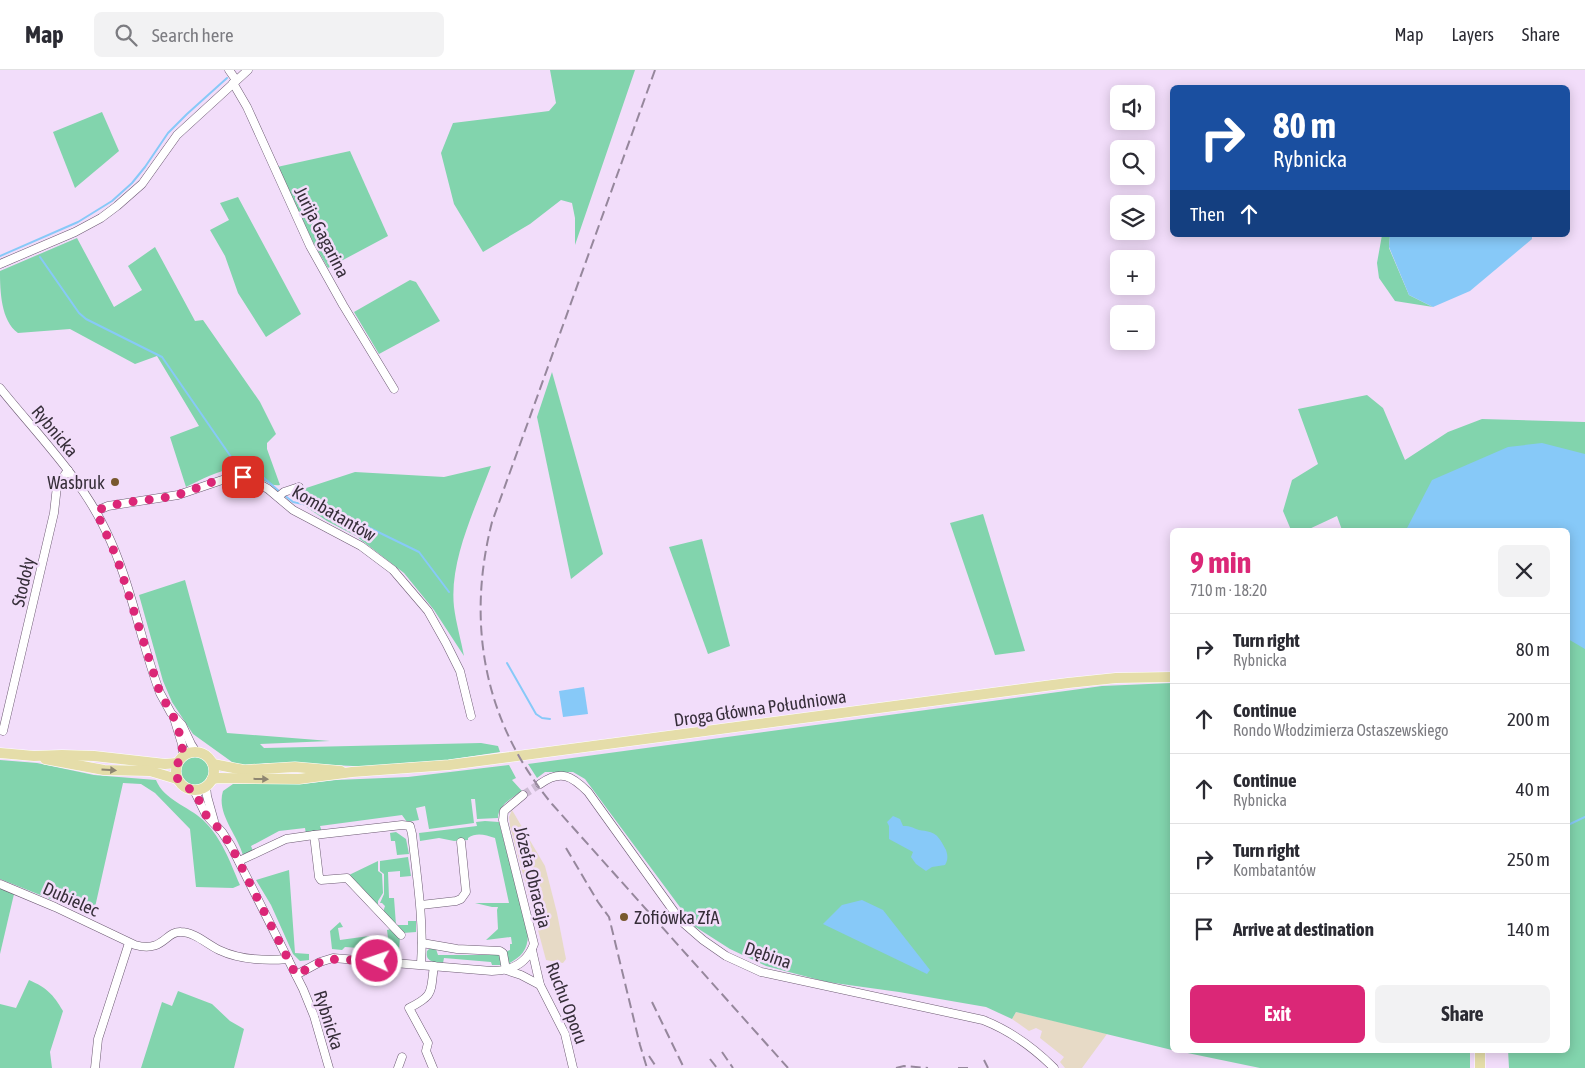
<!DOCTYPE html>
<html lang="en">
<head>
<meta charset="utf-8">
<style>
  :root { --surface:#fff; --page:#f2f2f3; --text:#2b2b33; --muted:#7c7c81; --line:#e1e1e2; --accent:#db2777 }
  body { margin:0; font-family:"Asap Condensed",sans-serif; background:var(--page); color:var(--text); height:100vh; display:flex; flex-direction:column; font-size:19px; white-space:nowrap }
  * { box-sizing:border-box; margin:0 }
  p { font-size:16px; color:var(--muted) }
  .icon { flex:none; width:28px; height:28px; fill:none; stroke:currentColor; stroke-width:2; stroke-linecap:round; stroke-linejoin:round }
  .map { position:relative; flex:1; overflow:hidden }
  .side { position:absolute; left:1170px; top:458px; width:400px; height:525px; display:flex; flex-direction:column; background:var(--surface); border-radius:8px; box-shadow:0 2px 12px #0003 }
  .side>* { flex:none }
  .banner { position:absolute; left:1170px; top:15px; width:400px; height:152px; border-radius:8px; box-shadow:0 2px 12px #0003; background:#1a4fa0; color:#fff; overflow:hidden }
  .controls { position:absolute; left:1110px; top:15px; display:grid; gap:10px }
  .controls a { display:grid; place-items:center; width:45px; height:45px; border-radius:8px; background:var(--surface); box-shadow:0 2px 12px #0003; font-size:25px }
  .pin { position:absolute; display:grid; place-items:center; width:42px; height:42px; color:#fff; margin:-21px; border-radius:10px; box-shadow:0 2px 8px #0006 }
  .me { position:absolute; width:55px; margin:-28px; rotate:273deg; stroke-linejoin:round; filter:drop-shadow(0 0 4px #0008) }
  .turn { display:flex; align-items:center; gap:18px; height:105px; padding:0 20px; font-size:22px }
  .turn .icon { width:65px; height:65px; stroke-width:2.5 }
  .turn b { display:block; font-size:35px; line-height:42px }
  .then { display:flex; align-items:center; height:48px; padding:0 20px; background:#0003; gap:10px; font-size:19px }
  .round { display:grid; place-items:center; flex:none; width:52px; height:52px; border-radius:8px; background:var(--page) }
  .head { display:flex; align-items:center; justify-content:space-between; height:85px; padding:0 20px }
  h1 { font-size:30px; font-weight:700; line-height:38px; color:var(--accent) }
  .cta { display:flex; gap:10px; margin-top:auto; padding:10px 20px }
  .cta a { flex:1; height:58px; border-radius:8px; background:var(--accent); color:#fff; font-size:20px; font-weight:700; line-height:58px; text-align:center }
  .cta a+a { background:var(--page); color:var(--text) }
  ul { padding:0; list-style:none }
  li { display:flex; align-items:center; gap:15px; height:70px; padding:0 20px; border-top:1px solid var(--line) }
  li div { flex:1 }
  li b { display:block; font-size:19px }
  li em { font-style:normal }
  header { display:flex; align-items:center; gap:30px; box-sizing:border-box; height:70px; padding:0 25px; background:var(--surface); border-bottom:1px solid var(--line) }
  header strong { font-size:24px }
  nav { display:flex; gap:28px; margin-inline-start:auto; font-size:18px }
  .search { width:350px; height:45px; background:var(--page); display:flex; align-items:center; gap:12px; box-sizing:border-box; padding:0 18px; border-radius:8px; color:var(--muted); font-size:19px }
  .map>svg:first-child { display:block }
  .commercial { fill:#e7dac6 }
  .green { fill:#82d4ad }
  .water { fill:#87c9f8 }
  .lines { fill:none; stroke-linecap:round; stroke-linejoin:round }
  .stream { stroke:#87c9f8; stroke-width:2 }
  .minor-tunnel { stroke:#ccbad3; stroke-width:8; stroke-dasharray:8 4; stroke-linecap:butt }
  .minor-casing { stroke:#6c5a72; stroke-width:9 }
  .major-casing { stroke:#fff; stroke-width:11 }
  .minor { stroke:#fff; stroke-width:8 }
  .major { stroke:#e5dda9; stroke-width:10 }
  .rail { stroke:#96879c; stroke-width:2; stroke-dasharray:10 5; stroke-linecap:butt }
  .oneway { fill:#8e8671 }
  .route { stroke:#db2777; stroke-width:9; stroke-dasharray:0 16.2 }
  .poi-dot { fill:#78582e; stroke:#f2ddfa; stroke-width:2 }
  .labels { text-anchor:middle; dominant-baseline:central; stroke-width:5; stroke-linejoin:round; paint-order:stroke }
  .street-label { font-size:18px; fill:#362e39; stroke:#f2ddfa }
  .poi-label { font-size:18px; fill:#362e39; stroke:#f2ddfa; text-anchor:end }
</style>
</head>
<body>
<header>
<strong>Map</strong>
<div class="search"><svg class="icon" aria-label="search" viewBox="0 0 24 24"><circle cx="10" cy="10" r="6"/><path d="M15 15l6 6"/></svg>Search here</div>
<nav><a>Map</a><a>Layers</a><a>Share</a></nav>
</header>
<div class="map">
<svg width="1585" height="998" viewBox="0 0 1585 998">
  <rect width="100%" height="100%" fill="#f2ddfa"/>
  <g class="commercial">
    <path d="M 512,740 L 545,796 L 557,843 L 566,889 L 563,893 L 546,890 L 510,756 L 509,747 Z"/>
    <path d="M 1016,942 L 1076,956 L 1107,964 L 1082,998 L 1065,998 L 1060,992 L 1064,987 L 1040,968 L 1042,961 L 1036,958 L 1029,961 L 1012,949 Z"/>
  </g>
  <g class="green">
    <path d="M 550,0 L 635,0 L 575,175 L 575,148 L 572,133 L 561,130 L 530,154 L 483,182 L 454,134 L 441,83 L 453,53 L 549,41 L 556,33 Z"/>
    <path d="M 102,42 L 119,81 L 75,118 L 53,62 Z"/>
    <path d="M 350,81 L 388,166 L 328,198 L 314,174 L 277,97 Z"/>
    <path d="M 238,127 L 301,244 L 266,267 L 238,223 L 225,186 L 210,160 L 229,150 L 220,133 Z"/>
    <path d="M 1382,165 L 1390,165 L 1389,178 L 1409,225 L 1433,237 L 1395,231 L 1379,208 L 1377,193 Z"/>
    <path d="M 77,168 L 114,237 L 142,220 L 128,196 L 155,177 L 195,251 L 203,250 L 260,332 L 276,364 L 267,373 L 267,379 L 280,415 C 269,417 259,406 249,402 C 228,393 204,409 186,417 L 170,367 L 199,356 L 157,286 L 135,294 L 70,259 L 18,263 C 1,251 0,221 0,201 Z"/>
    <path d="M 410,210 L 416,212 L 440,251 L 379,284 L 354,242 Z"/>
    <path d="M 552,302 L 603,484 L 571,509 L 537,347 Z"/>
    <path d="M 1367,325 L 1383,338 L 1405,390 L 1448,362 L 1482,349 L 1585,352 L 1585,998 L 1509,998 L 1508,980 L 1568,980 L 1568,460 L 1342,460 L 1337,446 L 1307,460 L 1291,460 L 1283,441 L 1292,410 L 1318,394 L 1298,339 Z"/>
    <path d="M 491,396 C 475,439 449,491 454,537 C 456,553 461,570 464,586 L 434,540 L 404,503 L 356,466 L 327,451 L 293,428 L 294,422 L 355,402 L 444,407 Z"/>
    <path d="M 983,444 L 1025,581 L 995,585 L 950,453 Z"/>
    <path d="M 702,469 L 730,576 L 708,584 L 669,477 Z"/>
    <path d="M 185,510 L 227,663 L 330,671 L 260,674 L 264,678 L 481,673 L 498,676 L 500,682 L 441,691 L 404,693 L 373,697 L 292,693 L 268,693 L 241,697 L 232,692 L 193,664 L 172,632 L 163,611 L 139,525 Z"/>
    <path d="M 1172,613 L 1172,980 L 1016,942 L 1012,949 L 986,937 L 899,922 L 827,912 L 766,896 L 730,879 L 694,856 L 585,709 L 573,702 L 545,702 L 537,708 L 528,694 L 1102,616 Z"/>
    <circle cx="195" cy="701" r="14"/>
    <path d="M 0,690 L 37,693 L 94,705 L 156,710 C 164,730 188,736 203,750 C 222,768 230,792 240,815 L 233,818 L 196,817 L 190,759 L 155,723 L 141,714 L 123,713 L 93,846 L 0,809 Z"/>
    <path d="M 509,695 L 516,708 L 512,710 L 522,721 C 512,728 498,735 498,748 L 477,749 L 475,729 L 471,729 L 474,753 L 429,759 L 425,736 L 416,738 L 419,750 L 407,752 L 402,745 L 320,756 L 322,762 L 306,764 L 305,758 L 279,761 L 251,776 L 253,781 L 243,785 C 237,764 216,743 223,721 L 233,714 L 302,714 L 336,710 L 408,707 Z"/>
    <path d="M 485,751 L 499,752 L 528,864 C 528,880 521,887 508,894 L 505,882 L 510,880 L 510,874 L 512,874 L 511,867 L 486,870 L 498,859 L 497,840 L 498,837 L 492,837 L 475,833 L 509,833 L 495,768 C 485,765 477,762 468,768 L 468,770 L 454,771 L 439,768 L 420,771 L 419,763 L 477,756 L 476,752 Z"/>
    <path d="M 396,762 L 406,769 L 409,784 L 397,785 L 395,771 L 391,771 L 390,763 Z"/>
    <path d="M 408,787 L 411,806 L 400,807 L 400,801 L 388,802 L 389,828 L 394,828 L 396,855 L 408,855 L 408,851 L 416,851 L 416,862 L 403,863 L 383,842 L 385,836 L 382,833 L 380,833 L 384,824 L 384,804 L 380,801 L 380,791 Z"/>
    <path d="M 378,791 L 378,801 L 382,804 L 383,823 L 378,831 L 378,836 L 349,805 Z"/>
    <path d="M 289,800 L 295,883 L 309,884 L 309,890 L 300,891 L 293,884 L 271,835 L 256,810 Z"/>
    <path d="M 0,818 L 14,824 L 0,884 Z"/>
    <path d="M 340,852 L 343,857 L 338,858 L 340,870 L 369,866 L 370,870 L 388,868 L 387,860 L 391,859 L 400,867 L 399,881 L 345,877 L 342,880 L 332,879 L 330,861 Z"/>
    <path d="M 430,878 L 436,879 L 438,885 L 498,885 L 500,886 L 502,895 L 492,895 L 491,892 L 444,888 L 443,893 C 434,892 425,892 427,881 Z"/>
    <path d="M 29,910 C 47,918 53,924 63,941 L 50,982 L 52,998 L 0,998 L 0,934 L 16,938 Z"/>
    <path d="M 178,921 L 212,934 L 230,951 L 244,959 L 234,998 L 141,998 L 162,932 L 172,936 Z"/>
    <path d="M 1173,980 L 1470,980 L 1470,998 L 1260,998 Z"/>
  </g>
  <g class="water">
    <path d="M 1390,165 L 1532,165 L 1532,169 L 1470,221 L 1433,237 L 1409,225 L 1389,177 Z"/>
    <path d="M 1542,373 L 1585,384 L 1585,579 L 1568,569 L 1568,460 L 1406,460 L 1432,410 L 1508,377 Z"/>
    <path d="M 584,617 L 588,644 L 563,647 L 559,621 Z"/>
    <path d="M 893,746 L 900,749 L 903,756 C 912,756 912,758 919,760 C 935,762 938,764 946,780 C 948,786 948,790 945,795 L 932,797 L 926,801 L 916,794 L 911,787 L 913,782 L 889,769 L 889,756 L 887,752 Z"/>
    <path d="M 862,830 L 883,840 L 930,900 L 927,904 L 823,854 L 842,835 Z"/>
  </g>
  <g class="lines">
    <g class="stream">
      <path d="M 0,186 L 78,152 L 112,131 L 132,113 L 145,97 L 168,63 L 187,44 L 227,8"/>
      <path d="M 40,187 L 79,243 L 86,249 L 162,287 L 238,397 L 247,402 L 264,408 L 280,422"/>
      <path d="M 284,425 L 293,432 L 333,440 L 419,482 L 449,522"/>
      <path d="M 507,593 L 536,644 L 542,648 L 550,649"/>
      <path d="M 1568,755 L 1585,747"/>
    </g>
    <path class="minor-tunnel" d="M 523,725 L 540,714"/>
    <defs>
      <g id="minor">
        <path d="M 229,0 L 236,10"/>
        <path d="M 233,13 L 247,37 L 310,176 L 343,235 L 394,319"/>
        <path d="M 0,194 L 75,162 L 101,148 L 117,136 L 142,114 L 177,65 L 248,0"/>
        <path d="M 0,318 C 37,364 81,408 106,461 C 131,512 140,570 160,623 L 171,643 L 182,655 L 191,674 L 196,682"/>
        <path d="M 278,427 L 284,422 L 299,417"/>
        <path d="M 96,441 L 108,436 L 178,425 L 231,407 L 243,407 L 254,411 L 268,419 L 293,440 L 361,476 L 393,500 L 428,541 L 446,573 L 460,601 L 471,646"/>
        <path d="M 174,648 L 182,674 L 183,686"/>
        <path d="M 3,661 L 54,443 L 57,416 L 68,400"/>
        <path d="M 540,714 C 561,699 572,706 588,722 L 680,850 L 703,870 L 726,886 L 761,902 L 983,950 C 1011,961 1033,977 1054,998"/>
        <path d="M 206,716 L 207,726 L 214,751"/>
        <path d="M 194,720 L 206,745 L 222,762 L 231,776 L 303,919 L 314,946 L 329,998"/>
        <path d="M 239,791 L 286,769 L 314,765"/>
        <path d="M 0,814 L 55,837 L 135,875 C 164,883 165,861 181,862 C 194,862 207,874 219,880 C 240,890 265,891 288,889"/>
        <path d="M 421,835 L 456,831 L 461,829 L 466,822 L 461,772"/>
        <path d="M 401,865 L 347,808 L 321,810 L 319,807 L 314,765 L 402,755 L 410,756 L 412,764 C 417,808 424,851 421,894"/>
        <path d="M 422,873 L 457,879 L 500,881 L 503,883 L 506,900 L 521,905 L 540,915"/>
        <path d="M 532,880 L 540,915 L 565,964 L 573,998"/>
        <path d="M 296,905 L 320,892 L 333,888 L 492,901 C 512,901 527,893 534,874 L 503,750 L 504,741 L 523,725"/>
        <path d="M 95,998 L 98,969 L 129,873"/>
        <path d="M 398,998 L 402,987"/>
        <path d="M 433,998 L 426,981 L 428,973 L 409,938 C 435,925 430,922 434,896"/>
      </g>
      <g id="major">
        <circle cx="195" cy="701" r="19"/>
        <path d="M 0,683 L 34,686 L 62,685 L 94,686 L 165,694 L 177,693"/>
        <path d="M 45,689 L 104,700 L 150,701 L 177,709"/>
        <path d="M 213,694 L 244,700 L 295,697 L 341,701"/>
        <path d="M 212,709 L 219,708 L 299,709 L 352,702 L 449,695 L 1068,613 L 1116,608 L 1172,607"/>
        <path d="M 1480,980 L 1480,998"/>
      </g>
    </defs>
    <use href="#minor" class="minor-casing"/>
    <use href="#major" class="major-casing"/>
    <use href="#minor" class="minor"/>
    <use href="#major" class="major"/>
    <g class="rail">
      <path d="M 655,0 L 492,452 C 466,554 484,652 552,734 L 788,998"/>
      <path d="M 566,778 L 598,832 L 609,847 L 640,975 L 647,998"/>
      <path d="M 652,932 L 684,998"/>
      <path d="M 722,982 L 733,998"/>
      <path d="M 649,986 L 657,998"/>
      <path d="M 710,989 L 717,998"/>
      <path d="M 984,990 L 988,998"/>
      <path d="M 896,998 L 904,996 L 928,998"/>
      <path d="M 958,998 L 968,998"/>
    </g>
  </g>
  <defs><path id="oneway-solid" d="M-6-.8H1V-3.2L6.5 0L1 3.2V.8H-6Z" transform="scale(1.25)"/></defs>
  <g class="oneway">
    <use href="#oneway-solid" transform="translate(109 700) rotate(4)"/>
    <use href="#oneway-solid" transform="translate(261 709) rotate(1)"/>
  </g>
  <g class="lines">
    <path class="route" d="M 243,407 C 224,404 198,419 180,424 C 153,432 122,429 96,441 L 117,488 L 158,617 C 162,628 168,636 173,646 C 179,658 182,673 183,686 C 170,699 176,717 194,720 L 206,745 L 222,762 L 231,776 L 296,905 L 326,889 L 377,891"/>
  </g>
  <g class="poi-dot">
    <circle cx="115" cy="412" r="5"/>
    <circle cx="624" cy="847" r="5"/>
  </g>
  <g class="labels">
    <g class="street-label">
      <text transform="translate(322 162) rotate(63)">Jurija Gagarina</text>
      <text transform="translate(55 361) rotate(50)">Rybnicka</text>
      <text transform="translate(334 443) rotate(30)">Kombatantów</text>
      <text transform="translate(23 512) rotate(-77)">Stodoły</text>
      <text transform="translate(760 638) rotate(-8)">Droga Główna Południowa</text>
      <text transform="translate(533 807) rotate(76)">Józefa Obracaja</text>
      <text transform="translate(71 829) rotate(24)">Dubielec</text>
      <text transform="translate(768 885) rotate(19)">Dębina</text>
      <text transform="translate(567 933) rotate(69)">Ruchu Oporu</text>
      <text transform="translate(329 950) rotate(72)">Rybnicka</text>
    </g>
    <g class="poi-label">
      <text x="105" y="412">Wasbruk</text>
      <text x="634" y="847" text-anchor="start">Zofiówka ZfA</text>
    </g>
  </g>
</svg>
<div class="controls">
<a><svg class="icon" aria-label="sound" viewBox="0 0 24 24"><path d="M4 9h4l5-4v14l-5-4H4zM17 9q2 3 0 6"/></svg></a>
<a><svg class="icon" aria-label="search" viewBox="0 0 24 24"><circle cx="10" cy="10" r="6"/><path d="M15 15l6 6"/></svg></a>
<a><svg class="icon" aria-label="layers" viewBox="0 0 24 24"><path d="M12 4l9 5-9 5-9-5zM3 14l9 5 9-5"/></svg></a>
<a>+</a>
<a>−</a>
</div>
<div class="pin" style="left:243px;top:407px;background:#d93025"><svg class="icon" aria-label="arrive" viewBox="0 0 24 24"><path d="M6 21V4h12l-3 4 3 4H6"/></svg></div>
<svg class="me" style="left:377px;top:891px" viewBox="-20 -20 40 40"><circle r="17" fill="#db2777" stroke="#fff" stroke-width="3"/><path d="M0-11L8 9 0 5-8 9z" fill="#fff"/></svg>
<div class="banner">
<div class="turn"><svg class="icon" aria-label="right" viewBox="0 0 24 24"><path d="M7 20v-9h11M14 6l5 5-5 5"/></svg><div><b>80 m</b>Rybnicka</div></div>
<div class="then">Then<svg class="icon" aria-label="ahead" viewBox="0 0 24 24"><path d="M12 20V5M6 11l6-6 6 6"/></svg></div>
</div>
<section class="side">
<div class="head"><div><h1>9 min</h1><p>710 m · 18:20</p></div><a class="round"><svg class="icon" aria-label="close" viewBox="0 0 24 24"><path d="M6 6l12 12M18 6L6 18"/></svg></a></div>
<ul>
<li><svg class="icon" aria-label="right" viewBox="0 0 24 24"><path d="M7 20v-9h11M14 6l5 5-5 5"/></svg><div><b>Turn right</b><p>Rybnicka</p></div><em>80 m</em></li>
<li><svg class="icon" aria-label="ahead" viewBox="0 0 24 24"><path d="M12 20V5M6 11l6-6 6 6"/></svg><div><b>Continue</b><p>Rondo Włodzimierza Ostaszewskiego</p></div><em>200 m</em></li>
<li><svg class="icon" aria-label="ahead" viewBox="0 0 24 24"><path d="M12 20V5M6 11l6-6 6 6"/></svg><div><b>Continue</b><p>Rybnicka</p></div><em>40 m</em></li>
<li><svg class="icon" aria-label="right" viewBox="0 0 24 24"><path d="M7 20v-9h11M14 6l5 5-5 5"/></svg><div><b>Turn right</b><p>Kombatantów</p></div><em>250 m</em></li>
<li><svg class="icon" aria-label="arrive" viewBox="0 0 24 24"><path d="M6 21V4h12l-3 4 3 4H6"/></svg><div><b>Arrive at destination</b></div><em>140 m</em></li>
</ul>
<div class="cta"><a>Exit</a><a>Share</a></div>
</section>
</div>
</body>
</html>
